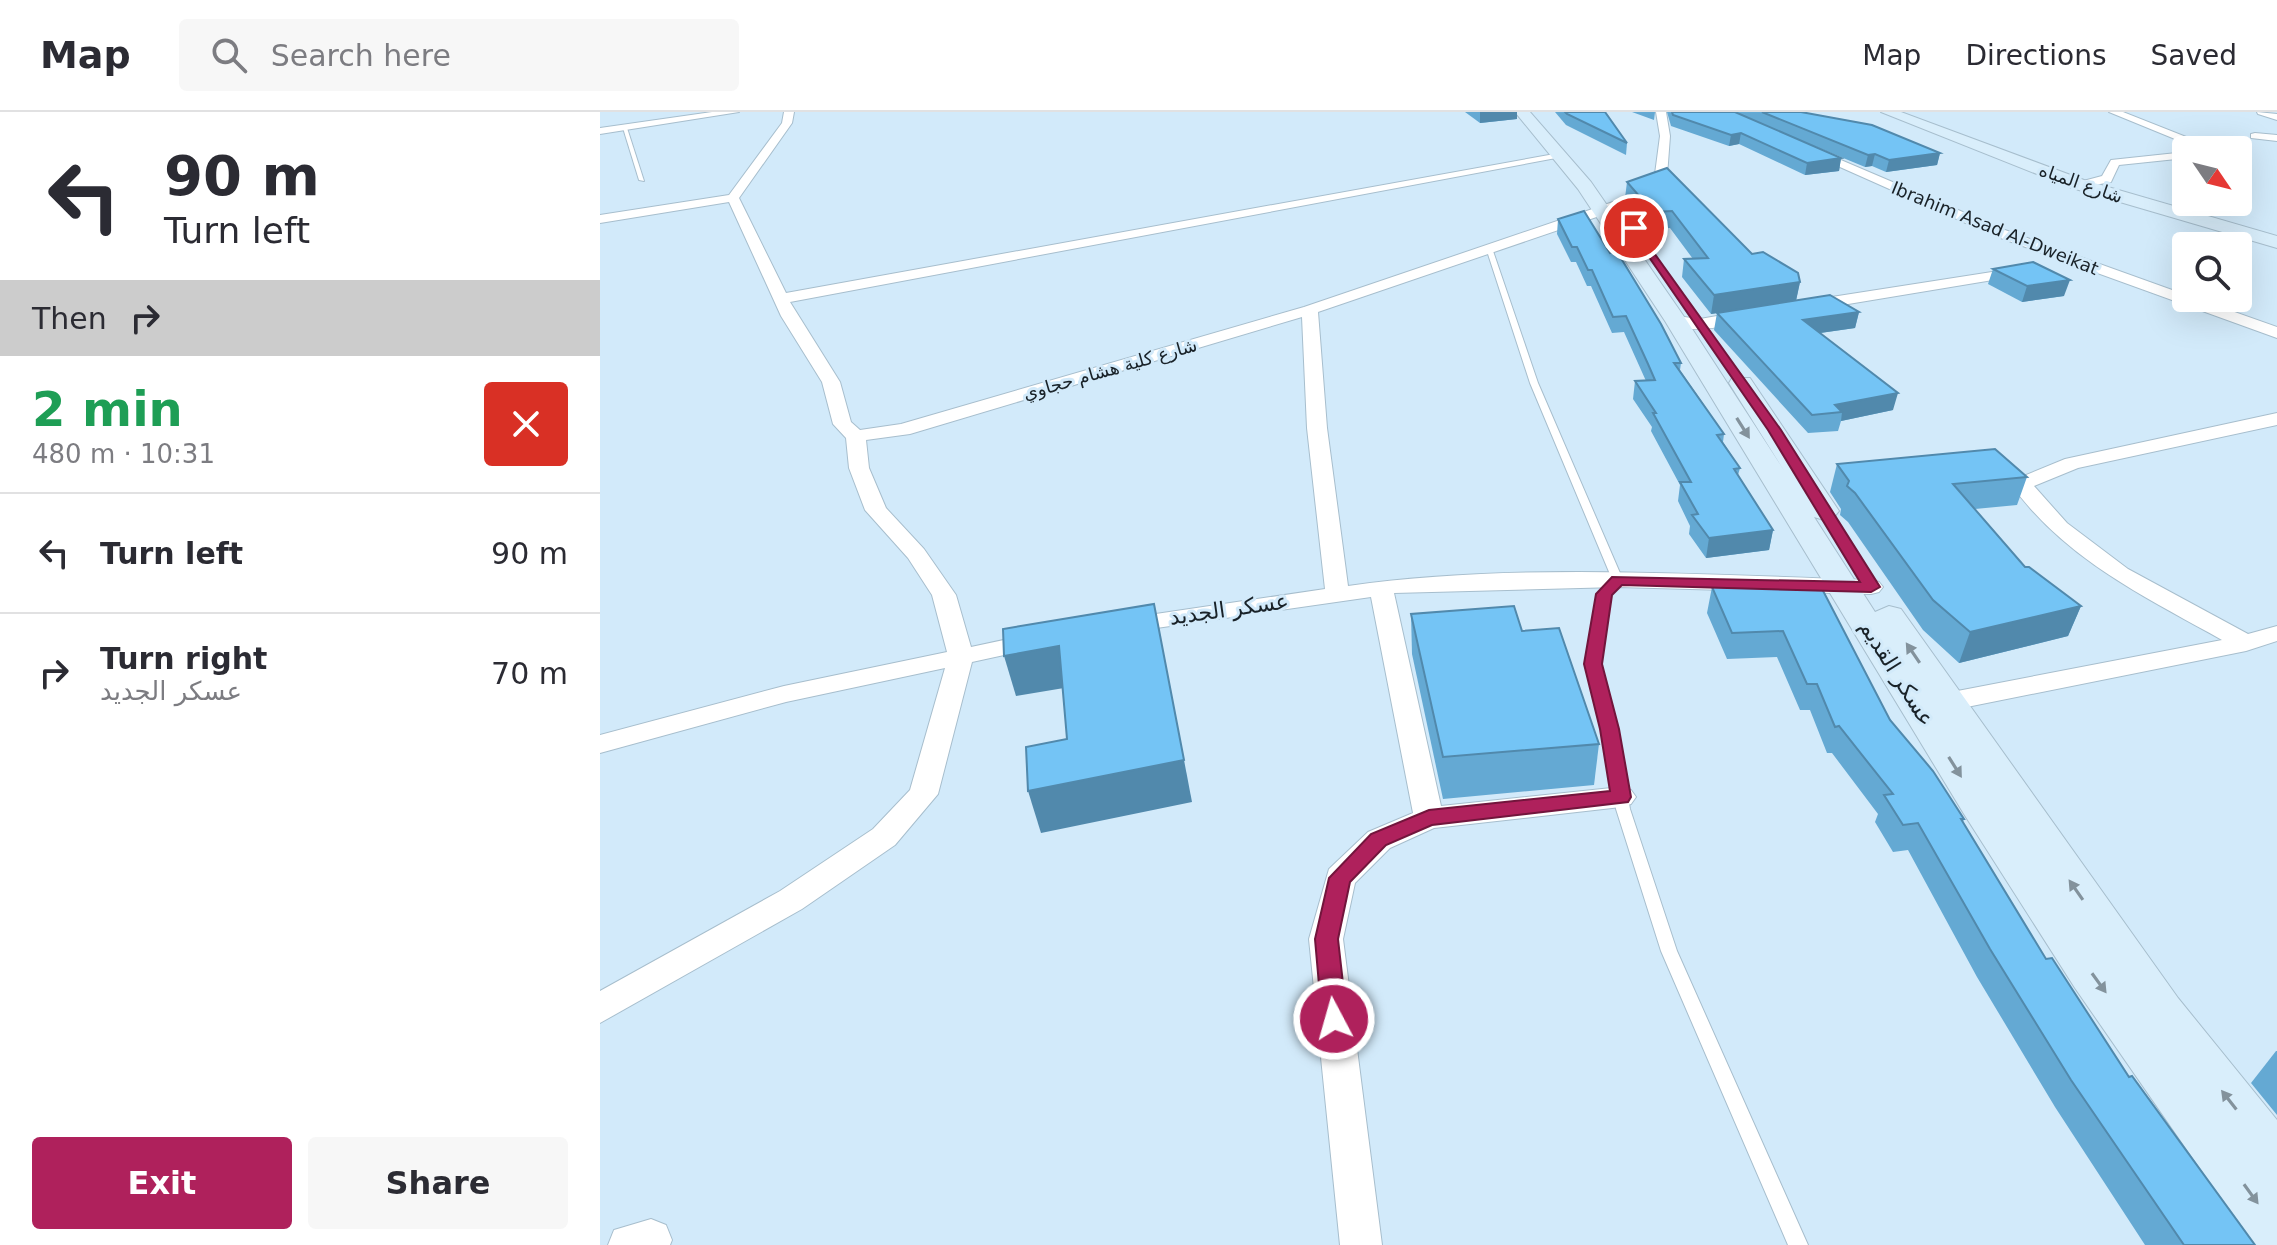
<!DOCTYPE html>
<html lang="en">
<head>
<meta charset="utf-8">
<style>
  :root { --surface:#fff; --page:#f7f7f7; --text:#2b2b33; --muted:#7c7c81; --line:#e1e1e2; --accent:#af215c }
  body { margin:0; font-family:"DejaVu Sans",Vazirmatn,sans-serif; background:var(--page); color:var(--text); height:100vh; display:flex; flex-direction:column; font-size:30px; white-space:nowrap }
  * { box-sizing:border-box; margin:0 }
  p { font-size:26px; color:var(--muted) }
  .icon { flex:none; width:44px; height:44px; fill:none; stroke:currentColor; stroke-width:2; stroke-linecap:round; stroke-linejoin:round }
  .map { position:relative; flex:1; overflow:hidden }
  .details { display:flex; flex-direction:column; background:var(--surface); width:600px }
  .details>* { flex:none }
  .banner { background:#fff; color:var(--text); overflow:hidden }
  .needle { width:52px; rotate:125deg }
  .buttons { position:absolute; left:1572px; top:24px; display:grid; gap:16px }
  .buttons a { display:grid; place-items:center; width:80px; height:80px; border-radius:8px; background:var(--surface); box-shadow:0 8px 32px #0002; font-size:40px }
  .pin { position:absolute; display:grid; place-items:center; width:68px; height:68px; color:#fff; margin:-34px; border:4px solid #fff; border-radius:50%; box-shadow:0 2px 8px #0007 }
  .me { position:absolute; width:88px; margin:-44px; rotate:354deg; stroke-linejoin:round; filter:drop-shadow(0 0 6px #0008) }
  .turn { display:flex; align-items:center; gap:28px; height:168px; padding:0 32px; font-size:36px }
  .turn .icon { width:104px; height:104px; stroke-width:2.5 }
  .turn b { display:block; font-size:56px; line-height:68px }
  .then { display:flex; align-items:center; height:76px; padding:0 32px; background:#0003; gap:16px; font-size:30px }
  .round { display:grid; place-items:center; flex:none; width:84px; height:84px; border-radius:8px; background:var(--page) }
  .summary { display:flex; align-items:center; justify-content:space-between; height:136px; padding:0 32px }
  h1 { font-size:48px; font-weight:800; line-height:60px; color:#1e9e55 }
  .cta { display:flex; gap:16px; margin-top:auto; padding:16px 32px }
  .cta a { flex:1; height:92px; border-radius:8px; background:var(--accent); color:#fff; font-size:32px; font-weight:800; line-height:92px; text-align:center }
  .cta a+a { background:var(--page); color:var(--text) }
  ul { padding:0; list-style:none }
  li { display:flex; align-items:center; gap:24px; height:120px; padding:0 32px; border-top:2px solid var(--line) }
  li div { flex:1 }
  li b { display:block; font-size:30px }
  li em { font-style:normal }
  header { display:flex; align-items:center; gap:48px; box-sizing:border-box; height:112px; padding:0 40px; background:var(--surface); border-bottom:2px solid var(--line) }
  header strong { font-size:38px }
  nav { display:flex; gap:44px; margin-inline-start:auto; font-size:28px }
  .search { width:560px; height:72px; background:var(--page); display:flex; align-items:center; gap:20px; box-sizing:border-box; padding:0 28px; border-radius:8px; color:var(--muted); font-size:30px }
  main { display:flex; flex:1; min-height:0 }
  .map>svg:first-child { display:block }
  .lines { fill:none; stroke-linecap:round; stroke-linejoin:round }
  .lane-casing { stroke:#a7becd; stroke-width:2 }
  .street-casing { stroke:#a7becd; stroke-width:2 }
  .secondary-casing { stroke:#a7becd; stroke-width:2 }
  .lane { fill:#fff; fill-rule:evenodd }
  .street { fill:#fff; fill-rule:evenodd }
  .secondary { fill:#d9eefb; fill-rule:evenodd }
  .wall { fill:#64a9d3 }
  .shaded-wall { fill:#5189ac }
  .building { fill:#74c4f5; stroke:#5189ac; stroke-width:2 }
  .oneway { fill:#83929c }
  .route { fill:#af215c; stroke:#72153c; stroke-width:2 }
  .labels { text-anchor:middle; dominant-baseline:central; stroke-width:6; stroke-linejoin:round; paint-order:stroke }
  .far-street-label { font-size:18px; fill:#192228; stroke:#d2eafa }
  .street-label { font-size:22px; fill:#192228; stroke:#d2eafa }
</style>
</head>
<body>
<header>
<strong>Map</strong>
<div class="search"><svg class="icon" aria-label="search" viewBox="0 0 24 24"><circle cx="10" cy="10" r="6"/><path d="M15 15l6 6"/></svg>Search here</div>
<nav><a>Map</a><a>Directions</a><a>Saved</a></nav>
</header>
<main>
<section class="details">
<div class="banner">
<div class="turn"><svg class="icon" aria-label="left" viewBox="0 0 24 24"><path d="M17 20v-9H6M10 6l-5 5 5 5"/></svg><div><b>90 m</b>Turn left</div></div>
<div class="then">Then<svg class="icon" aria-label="right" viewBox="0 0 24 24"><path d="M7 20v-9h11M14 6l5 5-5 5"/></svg></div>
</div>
<div class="summary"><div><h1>2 min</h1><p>480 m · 10:31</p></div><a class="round" style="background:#d93025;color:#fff"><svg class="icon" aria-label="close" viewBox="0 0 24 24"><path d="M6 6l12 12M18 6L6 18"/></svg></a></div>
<ul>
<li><svg class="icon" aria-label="left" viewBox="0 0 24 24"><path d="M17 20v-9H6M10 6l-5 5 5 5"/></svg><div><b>Turn left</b></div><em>90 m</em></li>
<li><svg class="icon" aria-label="right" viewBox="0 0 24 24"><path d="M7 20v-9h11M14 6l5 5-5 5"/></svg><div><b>Turn right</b><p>عسكر الجديد</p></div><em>70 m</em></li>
</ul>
<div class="cta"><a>Exit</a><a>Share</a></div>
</section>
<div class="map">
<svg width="1677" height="1133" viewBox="0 0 1677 1133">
  <rect width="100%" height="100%" fill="#d2eafa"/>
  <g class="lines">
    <defs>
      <g id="lane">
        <path d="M 25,15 L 27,16 L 44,69 L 39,68 L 23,16 Z"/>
        <path d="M 890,137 L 893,139 L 938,271 L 1023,468 L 1009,483 L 999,552 L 1016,617 L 1030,697 L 1077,839 L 1208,1133 L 1188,1133 L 1061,839 L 1016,697 L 1004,617 L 987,552 L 999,482 L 1012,467 L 930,271 L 887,139 Z"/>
      </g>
      <g id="street">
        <path d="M 112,0 L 139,0 L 0,22 L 0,16 Z"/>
        <path d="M 184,0 L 194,0 L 192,11 L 139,86 L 186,181 L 960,41 L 960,45 L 956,46 L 190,190 L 240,270 L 251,310 L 260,318 L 301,312 L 704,195 L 1013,90 L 1023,90 L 1023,96 L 718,200 L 727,316 L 748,474 C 916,450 1101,463 1271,468 L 1279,470 L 1283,475 L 1279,480 L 1271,482 L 1018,475 L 794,481 L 841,694 L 1021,675 L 1031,678 L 1036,685 L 1031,692 L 1021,695 L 834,716 L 790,736 L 755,771 L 743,827 L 782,1133 L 740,1133 L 709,827 L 729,757 L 768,720 L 813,701 L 771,485 L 522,521 L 513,519 L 510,514 L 513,509 L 522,507 L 725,477 L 707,316 L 702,205 L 310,322 L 266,328 L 269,356 L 286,396 L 324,437 L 356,483 L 371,535 L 436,521 L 445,524 L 448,529 L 445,534 L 372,550 L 338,682 L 295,733 L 202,797 L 0,911 L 0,879 L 180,779 L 273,717 L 310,678 L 345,556 L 186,590 L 0,641 L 0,623 L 184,574 L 347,540 L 332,483 L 308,446 L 265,398 L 249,356 L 246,326 L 233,312 L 222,270 L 181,204 L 129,90 L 0,111 L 0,103 L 129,83 L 182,11 Z"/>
        <path d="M 1056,0 L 1066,0 L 1070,24 L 1067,64 L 1041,79 L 1033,79 L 1033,73 L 1055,62 L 1060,24 Z"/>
        <path d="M 1509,0 L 1523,0 L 1614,36 L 1595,38 L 1597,36 Z"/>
        <path d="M 1657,0 L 1677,2 L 1677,8 L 1658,2 Z"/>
        <path d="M 1655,21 L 1677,23 L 1677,29 L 1651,26 L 1651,22 Z"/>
        <path d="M 1208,34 L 1405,118 L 1586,183 L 1586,186 L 1595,186 L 1677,215 L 1677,226 L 1395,124 L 1204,39 L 1202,37 Z"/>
        <path d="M 1586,40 L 1586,46 L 1519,53 L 1511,70 L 1478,76 L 1472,72 L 1502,64 L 1511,48 Z"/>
        <path d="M 1424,155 L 1431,159 L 1429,162 L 1206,199 L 1198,194 L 1206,189 Z"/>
        <path d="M 1151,198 L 1157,200 L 1157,206 C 1133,212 1088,226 1068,209 L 1076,204 L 1100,207 Z"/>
        <path d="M 1677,301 L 1677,313 L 1478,356 L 1434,374 L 1467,411 L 1528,457 L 1648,522 L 1677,514 L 1677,529 L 1646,539 L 1347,599 L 1338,596 L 1334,590 L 1338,584 L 1347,581 L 1622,528 C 1545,485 1463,446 1411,372 L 1414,368 L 1465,347 Z"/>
        <path d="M 51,1107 L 66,1113 L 72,1128 L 70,1133 L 8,1133 L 14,1118 Z"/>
      </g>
      <g id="secondary">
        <path d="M 915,0 L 930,0 L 991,70 L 1087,209 L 1185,360 L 1129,271 L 1132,266 L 1150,266 L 1239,399 L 1234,405 L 1224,408 L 1214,405 L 1275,500 L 1289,494 L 1301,497 L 1578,886 L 1677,1008 L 1677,1133 L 1653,1133 L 1475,876 L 1364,702 L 1065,209 L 978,77 Z"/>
        <path d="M 1281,0 L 1301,0 L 1484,68 L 1677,124 L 1677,136 L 1472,76 Z"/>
      </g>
    </defs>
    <use href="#lane" class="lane-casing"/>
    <use href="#street" class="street-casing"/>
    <use href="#secondary" class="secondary-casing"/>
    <use href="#lane" class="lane"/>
    <use href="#street" class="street"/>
    <use href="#secondary" class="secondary"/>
  </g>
  <g class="wall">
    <path d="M 865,0 L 917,0 L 917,7 L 880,11 Z"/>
    <path d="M 955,0 L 1005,0 L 1027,31 L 1026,43 L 966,13 Z"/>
    <path d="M 1032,0 L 1055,0 L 1054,8 Z"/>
    <path d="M 1067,0 L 1206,0 L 1206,1 L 1340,41 L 1337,53 L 1286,60 L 1272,54 L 1265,55 L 1159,11 L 1241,46 L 1239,59 L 1205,63 L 1139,32 L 1129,34 L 1071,14 Z"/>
    <path d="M 1027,70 L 1200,170 L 1196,188 L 1259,200 L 1255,216 L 1220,221 L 1293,298 L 1241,309 L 1238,319 L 1208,321 L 1114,218 L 1117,201 L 1111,202 L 1082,165 L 1084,147 L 1093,147 L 1070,116 L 1051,117 L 1025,86 Z"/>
    <path d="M 958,107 L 1010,141 L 1081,251 L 1080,258 L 1124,322 L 1123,330 L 1140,356 L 1138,363 L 1173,418 L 1169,438 L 1106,446 L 1089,422 L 1090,414 L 1078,389 L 1080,373 L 1051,319 L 1052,315 L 1033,287 L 1035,269 L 1046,269 L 1024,220 L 1012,221 L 991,174 L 987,174 L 976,150 L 971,150 L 957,122 Z"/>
    <path d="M 1393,157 L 1464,184 L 1422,190 L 1388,172 Z"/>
    <path d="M 1237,352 L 1427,365 L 1417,393 L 1375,397 L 1425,455 L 1481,494 L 1468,524 L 1359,551 L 1323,518 L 1248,410 L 1240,403 L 1241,397 L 1230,380 Z"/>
    <path d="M 1219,471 L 1290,608 L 1364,707 L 1363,710 L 1446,847 L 1529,965 L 1655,1133 L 1545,1133 L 1455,995 L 1377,865 L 1308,738 L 1293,740 L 1275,710 L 1278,702 L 1232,641 L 1227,641 L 1210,598 L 1200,598 L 1177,545 L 1127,547 L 1107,501 L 1112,475 Z"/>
    <path d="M 811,502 L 922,519 L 999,632 L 994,673 L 843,687 L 812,542 Z"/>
    <path d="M 1676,939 L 1677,939 L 1677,1003 L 1651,971 Z"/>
  </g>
  <g class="shaded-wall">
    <path d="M 880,0 L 917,0 L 917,7 L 880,11 Z"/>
    <path d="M 1141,21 L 1139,32 L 1129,34 L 1131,23 Z"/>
    <path d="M 1340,41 L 1337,53 L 1286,60 L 1289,48 Z"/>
    <path d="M 1275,42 L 1272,54 L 1265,55 L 1268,43 Z"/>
    <path d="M 1241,46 L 1239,59 L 1205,63 L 1207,51 Z"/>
    <path d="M 1470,168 L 1464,184 L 1422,190 L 1427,174 Z"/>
    <path d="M 1200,170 L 1196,189 L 1111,202 L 1114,183 Z"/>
    <path d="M 1259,200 L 1255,216 L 1199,224 L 1203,208 Z"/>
    <path d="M 1298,281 L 1293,298 L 1241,309 L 1242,300 L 1235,293 Z"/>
    <path d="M 1173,418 L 1169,438 L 1106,446 L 1109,426 Z"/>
    <path d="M 1481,494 L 1468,524 L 1359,551 L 1370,520 Z"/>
    <path d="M 459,534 L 470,575 L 416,584 L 404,544 Z"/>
    <path d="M 584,648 L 592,690 L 441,721 L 428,679 Z"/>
  </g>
  <g class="building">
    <path d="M 965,0 L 1005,0 L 1027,31 L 967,2 Z"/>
    <path d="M 1072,0 L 1135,0 L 1241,46 L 1207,51 L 1141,21 L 1131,23 L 1073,3 Z"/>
    <path d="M 1162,0 L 1201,0 L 1272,13 L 1340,41 L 1289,48 L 1275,42 L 1268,43 Z"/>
    <path d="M 1067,56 L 1152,142 L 1163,140 L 1198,161 L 1200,170 L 1114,183 L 1084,147 L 1108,146 L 1072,99 L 1053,100 L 1027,70 Z"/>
    <path d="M 984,99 L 1010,141 L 1016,138 L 1061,212 L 1081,251 L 1074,251 L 1124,322 L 1117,323 L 1140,356 L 1134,357 L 1173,418 L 1109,426 L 1092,403 L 1098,402 L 1080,370 L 1091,370 L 1053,301 L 1056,301 L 1035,269 L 1055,268 L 1048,252 L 1026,204 L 1013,205 L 992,158 L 988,158 L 977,135 L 972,135 L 958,107 Z"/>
    <path d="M 1433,150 L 1470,168 L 1427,174 L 1393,157 Z"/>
    <path d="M 1230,183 L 1259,200 L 1203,208 L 1298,281 L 1235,293 L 1242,300 L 1212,303 L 1117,201 Z"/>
    <path d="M 1395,337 L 1427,365 L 1353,372 L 1425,455 L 1429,455 L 1481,494 L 1370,520 L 1333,488 L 1255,381 L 1247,374 L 1249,369 L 1237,352 Z"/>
    <path d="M 1219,471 L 1290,608 L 1333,659 L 1364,707 L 1361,707 L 1446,847 L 1452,846 L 1529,965 L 1532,964 L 1655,1133 L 1584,1133 L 1471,968 L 1390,837 L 1318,711 L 1303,713 L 1284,683 L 1293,682 L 1239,614 L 1235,615 L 1217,572 L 1207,572 L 1183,519 L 1132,521 L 1112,475 Z"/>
    <path d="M 554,492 L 584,648 L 428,679 L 426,635 L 467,627 L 459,534 L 404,544 L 403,517 Z"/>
    <path d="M 914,494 L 922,519 L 959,516 L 999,632 L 843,645 L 811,502 Z"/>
  </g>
  <defs><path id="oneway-solid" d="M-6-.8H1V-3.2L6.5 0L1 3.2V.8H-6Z" transform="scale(2)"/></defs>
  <g class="oneway">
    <use href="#oneway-solid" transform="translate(1143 316) rotate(58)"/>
    <use href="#oneway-solid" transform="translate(1313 541) rotate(-124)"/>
    <use href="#oneway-solid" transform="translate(1355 655) rotate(58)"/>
    <use href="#oneway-solid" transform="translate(1476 778) rotate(-125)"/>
    <use href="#oneway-solid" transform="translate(1499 871) rotate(54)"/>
    <use href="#oneway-solid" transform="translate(1629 988) rotate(-128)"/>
    <use href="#oneway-solid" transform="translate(1651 1082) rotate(54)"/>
  </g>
  <path class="route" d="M 1034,113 L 1181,318 L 1280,475 L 1271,480 L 1022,473 L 1012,483 L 1002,552 L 1019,617 L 1031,685 L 1028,690 L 832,713 L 786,733 L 750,770 L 738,827 L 747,907 L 743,915 L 734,918 L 725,915 L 722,907 L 715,827 L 729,766 L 771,722 L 829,698 L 1010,679 L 1000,617 L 984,552 L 996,482 L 1012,465 L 1260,470 L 1168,318 L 1029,116 Z"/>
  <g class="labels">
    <g class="far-street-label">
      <text transform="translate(1481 71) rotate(19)">شارع المياه</text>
      <text transform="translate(1395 116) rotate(22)">Ibrahim Asad Al-Dweikat</text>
      <text transform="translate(510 257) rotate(-16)">شارع كلية هشام حجاوي</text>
    </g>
    <g class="street-label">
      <text transform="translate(629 497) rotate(-8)">عسكر الجديد</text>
      <text transform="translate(1297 561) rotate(58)">عسكر القديم</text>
    </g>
  </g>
</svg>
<div class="buttons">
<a><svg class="needle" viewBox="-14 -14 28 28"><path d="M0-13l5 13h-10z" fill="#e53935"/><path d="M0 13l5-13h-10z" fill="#7c7c81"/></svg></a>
<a><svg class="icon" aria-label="search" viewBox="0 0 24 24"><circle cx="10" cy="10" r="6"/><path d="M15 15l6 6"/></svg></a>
</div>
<div class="pin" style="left:1034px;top:116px;background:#d93025"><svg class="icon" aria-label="arrive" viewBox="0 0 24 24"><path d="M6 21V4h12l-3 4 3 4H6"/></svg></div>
<svg class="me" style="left:734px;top:907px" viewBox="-20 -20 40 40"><circle r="17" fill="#af215c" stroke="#fff" stroke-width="3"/><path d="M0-11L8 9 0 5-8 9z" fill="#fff"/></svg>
</div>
</main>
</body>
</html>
